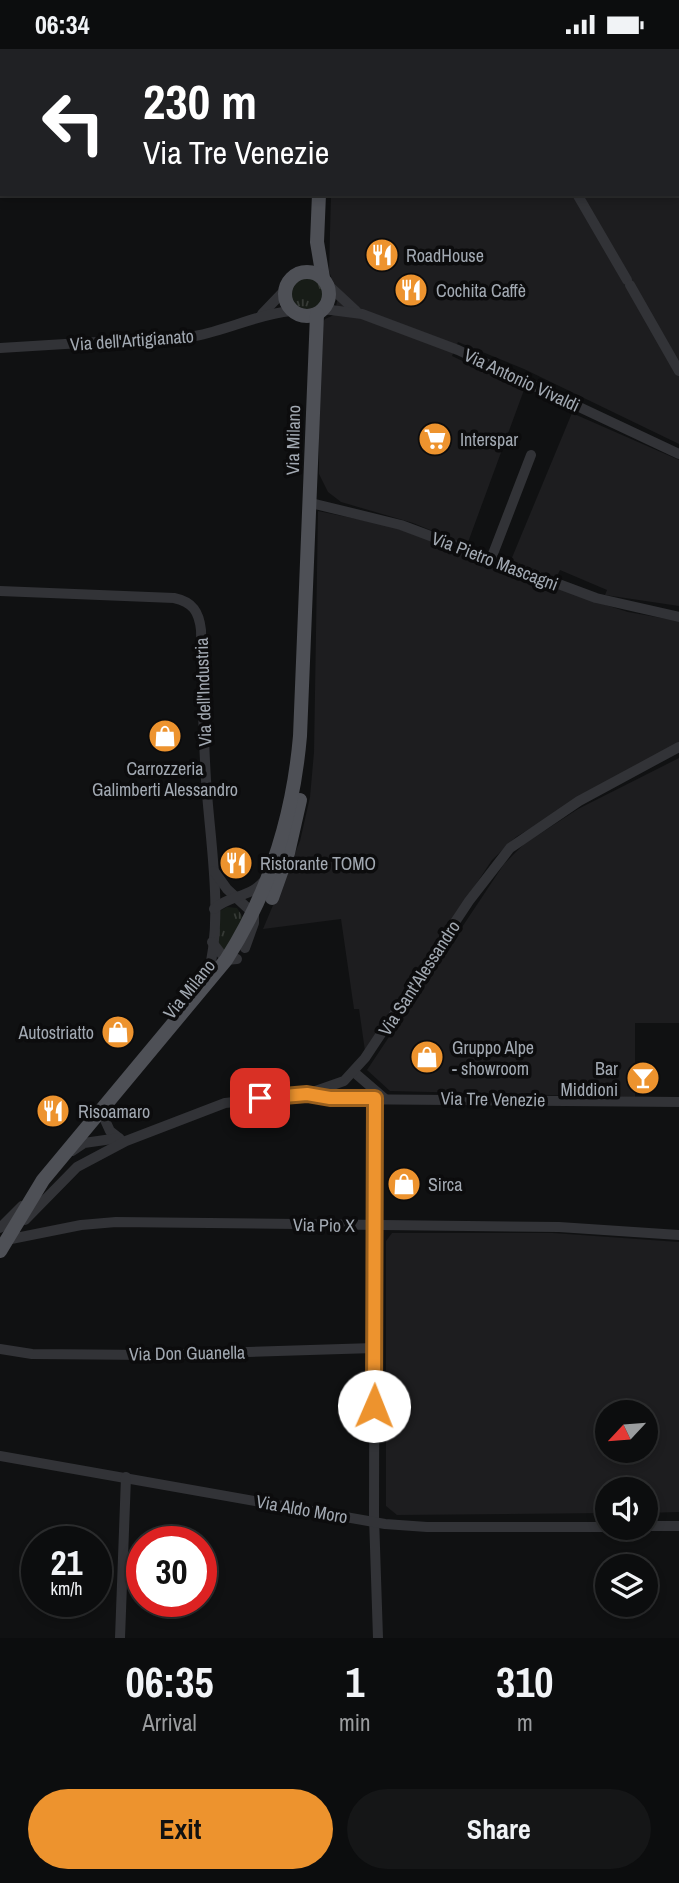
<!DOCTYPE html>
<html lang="en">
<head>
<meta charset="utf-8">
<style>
  :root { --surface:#0c0d0e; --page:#151617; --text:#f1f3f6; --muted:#9a9c9e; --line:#2c2d2e; --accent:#ed932e }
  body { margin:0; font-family:"Archivo Narrow",sans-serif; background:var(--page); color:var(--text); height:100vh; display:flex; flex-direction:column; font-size:26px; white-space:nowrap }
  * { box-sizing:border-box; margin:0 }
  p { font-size:23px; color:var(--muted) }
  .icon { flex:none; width:38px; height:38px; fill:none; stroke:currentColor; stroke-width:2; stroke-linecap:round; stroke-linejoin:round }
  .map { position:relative; height:1589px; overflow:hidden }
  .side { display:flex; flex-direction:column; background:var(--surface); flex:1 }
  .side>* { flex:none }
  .hud { position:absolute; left:0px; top:0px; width:679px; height:147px; box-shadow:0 4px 10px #0003,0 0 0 2px var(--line); background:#202124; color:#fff; overflow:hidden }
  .needle { width:46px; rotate:244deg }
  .fabs { position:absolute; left:595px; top:1351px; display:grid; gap:14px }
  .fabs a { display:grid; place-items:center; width:63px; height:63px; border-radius:50%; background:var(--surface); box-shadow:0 4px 10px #0003,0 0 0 2px var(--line); font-size:35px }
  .speed { position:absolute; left:21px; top:1477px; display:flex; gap:14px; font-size:35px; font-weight:700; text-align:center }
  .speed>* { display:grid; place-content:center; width:91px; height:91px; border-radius:50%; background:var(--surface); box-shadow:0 4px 10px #0003,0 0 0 2px var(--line); line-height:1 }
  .speed small { font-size:18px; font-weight:400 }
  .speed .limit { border:10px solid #d22; background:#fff; color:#111 }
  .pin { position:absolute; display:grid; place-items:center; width:60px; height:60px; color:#fff; margin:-30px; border-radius:14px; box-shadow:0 4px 10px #0006 }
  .me { position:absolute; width:77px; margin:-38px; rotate:1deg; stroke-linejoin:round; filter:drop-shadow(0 0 5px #0008) }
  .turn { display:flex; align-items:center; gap:24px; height:147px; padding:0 28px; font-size:32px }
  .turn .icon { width:91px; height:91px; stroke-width:2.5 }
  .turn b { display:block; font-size:49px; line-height:60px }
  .eta { display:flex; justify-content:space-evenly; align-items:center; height:119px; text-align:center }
  .eta b { font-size:42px; font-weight:800; line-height:49px }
  .primary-button { display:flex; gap:14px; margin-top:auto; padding:14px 28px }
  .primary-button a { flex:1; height:80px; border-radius:42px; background:var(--accent); color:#111; font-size:28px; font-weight:800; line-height:80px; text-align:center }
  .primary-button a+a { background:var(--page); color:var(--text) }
  .status { display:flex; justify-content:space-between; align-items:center; height:49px; padding:0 35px; background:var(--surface); direction:ltr }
  .status svg { height:19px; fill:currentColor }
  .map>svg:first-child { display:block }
  .built { fill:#1d1d1f; fill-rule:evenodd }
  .grass { fill:url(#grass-tufts) }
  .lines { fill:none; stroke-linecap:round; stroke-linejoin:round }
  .minor { stroke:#323337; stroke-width:10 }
  .major { stroke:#4e5056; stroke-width:14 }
  .route-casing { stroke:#9a601e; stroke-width:18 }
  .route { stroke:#ed932e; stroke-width:12 }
  .labels { text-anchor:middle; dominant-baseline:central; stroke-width:7; stroke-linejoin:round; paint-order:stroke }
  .poi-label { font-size:18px; fill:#a2a9b2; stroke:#0c0c0d; text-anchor:start }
  .street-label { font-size:18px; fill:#a2a9b2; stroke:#0c0c0d }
</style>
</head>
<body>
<div class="status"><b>06:34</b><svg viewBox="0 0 49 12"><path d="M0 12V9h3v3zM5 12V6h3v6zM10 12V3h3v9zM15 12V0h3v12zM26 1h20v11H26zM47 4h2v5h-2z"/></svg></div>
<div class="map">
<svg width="679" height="1589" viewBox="0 0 679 1589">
  <defs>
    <pattern id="grass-tufts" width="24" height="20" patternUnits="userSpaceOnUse" patternTransform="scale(1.75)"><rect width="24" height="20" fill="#171c17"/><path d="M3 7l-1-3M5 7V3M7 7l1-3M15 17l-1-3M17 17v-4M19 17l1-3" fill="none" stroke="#363a36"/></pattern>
  </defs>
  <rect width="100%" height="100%" fill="#101112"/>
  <g class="built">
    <path d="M 337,0 L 679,0 L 679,395 L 524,320 L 458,293 L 452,307 L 524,341 L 467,496 L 413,474 L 341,453 L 328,443 L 319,425 L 319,279 L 325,270 L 334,266 L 338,248 L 329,222 L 331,145 L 677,145 L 677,2 Z"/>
    <path d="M 572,364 L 679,411 L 679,557 L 605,546 L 607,541 L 560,521 L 556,529 L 511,511 Z"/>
    <path d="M 318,462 L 391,477 L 584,549 L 628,563 L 679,572 L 679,695 L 628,721 L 516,788 L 492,811 L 365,1002 L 359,960 L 354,960 L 341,870 L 263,880 L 300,792 L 310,748 L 314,703 Z"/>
    <path d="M 679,709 L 679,974 L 635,974 L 635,1048 L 390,1042 L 367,1021 L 504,815 L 524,795 L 578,760 Z"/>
    <path d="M 392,1184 L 553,1184 L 679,1193 L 679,1463 L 646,1464 L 646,1440 L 607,1440 L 607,1464 L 397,1466 L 386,1457 L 386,1192 ZM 646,1363 L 646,1402 L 607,1402 L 607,1363 Z"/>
  </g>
  <g class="grass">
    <circle cx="307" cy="245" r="18"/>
    <path d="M 227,858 L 237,859 L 244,870 L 224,902 L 218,897 L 220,862 Z"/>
  </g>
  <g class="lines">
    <g class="minor">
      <path d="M 569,2 L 572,0"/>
      <path d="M 0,80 L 2,80"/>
      <path d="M 577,145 L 627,231"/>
      <path d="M 327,235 L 356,262"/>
      <path d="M 630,236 L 679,322"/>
      <path d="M 323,260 L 362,265 L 458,301 L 679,405"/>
      <path d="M 262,265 L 284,242"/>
      <path d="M 0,299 L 195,287 C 228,281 258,265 291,262"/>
      <path d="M 311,454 L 401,476 L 596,549 L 679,568"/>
      <path d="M 491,510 L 531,406"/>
      <path d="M 0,542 L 174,549 C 193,553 199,563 201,581 C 202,631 203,681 206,731 C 210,796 225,870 206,934"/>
      <path d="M 214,822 L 227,840 L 254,865 L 254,874 L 245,899"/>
      <path d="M 214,860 C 229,846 249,849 263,833"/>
      <path d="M 212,893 L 226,911 L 237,910"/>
      <path d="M 355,1024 L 384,1049"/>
      <path d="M 309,1046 L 330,1050 L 679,1053"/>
      <path d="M 375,1049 L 374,1468 L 378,1589"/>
      <path d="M 105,1071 L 110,1082 L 120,1090"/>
      <path d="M 72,1102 L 84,1094 L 119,1089"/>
      <path d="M 25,1171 L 77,1118 L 126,1092 L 225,1054 L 307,1045 L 344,1032 L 365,1009 L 469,852 L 510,799 L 579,752 L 679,698"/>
      <path d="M 0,1179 L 22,1157"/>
      <path d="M 11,1190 L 81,1176 L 116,1173 L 559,1178 L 679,1186"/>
      <path d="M 0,1300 L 32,1305 L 151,1306 L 374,1299"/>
      <path d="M 0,1407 L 385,1475 L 427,1478 L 607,1478"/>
      <path d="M 646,1477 L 679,1477"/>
      <path d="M 120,1589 L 126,1428"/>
    </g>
    <g class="major">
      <path d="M 324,2 L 325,0"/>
      <path d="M 319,145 L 317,193 L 323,229"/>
      <circle cx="307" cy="245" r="22"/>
      <path d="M 272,849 L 288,804 L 300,751"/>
      <path d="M 0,1202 L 43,1131 L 226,911 C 270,842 293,768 300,687 L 317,265"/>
    </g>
  </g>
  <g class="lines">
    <defs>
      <path id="route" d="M 260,1049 L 307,1045 L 330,1049 L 375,1049 L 374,1357"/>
    </defs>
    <use href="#route" class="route-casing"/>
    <use href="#route" class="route"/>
  </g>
  <defs>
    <symbol id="restaurant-disc" viewBox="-11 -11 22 22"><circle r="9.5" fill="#ed932e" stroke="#0c0c0d"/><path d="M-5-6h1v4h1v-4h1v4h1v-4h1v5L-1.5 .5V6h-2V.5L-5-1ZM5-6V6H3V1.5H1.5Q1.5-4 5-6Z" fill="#fff"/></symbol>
    <symbol id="supermarket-disc" viewBox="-11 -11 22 22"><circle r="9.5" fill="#ed932e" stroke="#0c0c0d"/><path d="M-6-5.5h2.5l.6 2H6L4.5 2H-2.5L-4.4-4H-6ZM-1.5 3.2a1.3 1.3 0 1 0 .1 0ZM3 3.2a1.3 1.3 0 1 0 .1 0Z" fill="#fff"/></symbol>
    <symbol id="shop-disc" viewBox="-11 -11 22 22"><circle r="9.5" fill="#ed932e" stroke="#0c0c0d"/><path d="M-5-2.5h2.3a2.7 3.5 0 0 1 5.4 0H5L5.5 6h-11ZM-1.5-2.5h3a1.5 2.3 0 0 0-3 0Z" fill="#fff"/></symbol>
    <symbol id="bar-disc" viewBox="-11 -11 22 22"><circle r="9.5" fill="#ed932e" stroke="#0c0c0d"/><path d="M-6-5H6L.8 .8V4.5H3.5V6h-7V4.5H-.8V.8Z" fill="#fff"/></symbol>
  </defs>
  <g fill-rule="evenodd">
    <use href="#restaurant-disc" x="363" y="187" width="38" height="38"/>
    <use href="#restaurant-disc" x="392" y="222" width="38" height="38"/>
    <use href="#supermarket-disc" x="416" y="371" width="38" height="38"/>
    <use href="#shop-disc" x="146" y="668" width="38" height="38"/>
    <use href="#restaurant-disc" x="217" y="795" width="38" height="38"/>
    <use href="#shop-disc" x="99" y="964" width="38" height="38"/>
    <use href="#shop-disc" x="408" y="989" width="38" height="38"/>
    <use href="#bar-disc" x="624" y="1010" width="38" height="38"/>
    <use href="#restaurant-disc" x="34" y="1043" width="38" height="38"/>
    <use href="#shop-disc" x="385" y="1116" width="38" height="38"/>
  </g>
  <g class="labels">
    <g class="poi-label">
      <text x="406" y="206">RoadHouse</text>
      <text x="436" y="241">Cochita Caffè</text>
      <text x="460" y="390">Interspar</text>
      <text x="165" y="719" text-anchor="middle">Carrozzeria<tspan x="165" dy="21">Galimberti Alessandro</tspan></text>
      <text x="260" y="814">Ristorante TOMO</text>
      <text x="94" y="983" text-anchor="end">Autostriatto</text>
      <text x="452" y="998">Gruppo Alpe<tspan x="452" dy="21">- showroom</tspan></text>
      <text x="618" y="1019" text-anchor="end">Bar<tspan x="618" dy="21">Middioni</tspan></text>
      <text x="78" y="1062">Risoamaro</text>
      <text x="428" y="1135">Sirca</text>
    </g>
    <g class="street-label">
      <text transform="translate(132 291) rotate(-4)">Via dell'Artigianato</text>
      <text transform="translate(522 331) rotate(25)">Via Antonio Vivaldi</text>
      <text transform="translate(293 391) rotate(-89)">Via Milano</text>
      <text transform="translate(495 512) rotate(21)">Via Pietro Mascagni</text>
      <text transform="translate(203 643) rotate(-92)">Via dell'Industria</text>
      <text transform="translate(419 929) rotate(-57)">Via Sant'Alessandro</text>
      <text transform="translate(189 940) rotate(-51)">Via Milano</text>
      <text transform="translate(493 1050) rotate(1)">Via Tre Venezie</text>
      <text transform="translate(324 1176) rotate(1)">Via Pio X</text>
      <text transform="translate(187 1304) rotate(-1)">Via Don Guanella</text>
      <text transform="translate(302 1460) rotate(10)">Via Aldo Moro</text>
    </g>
  </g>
</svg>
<div class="fabs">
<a><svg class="needle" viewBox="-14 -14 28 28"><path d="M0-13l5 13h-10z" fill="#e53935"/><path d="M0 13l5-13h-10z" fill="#9a9c9e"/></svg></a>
<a><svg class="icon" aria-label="sound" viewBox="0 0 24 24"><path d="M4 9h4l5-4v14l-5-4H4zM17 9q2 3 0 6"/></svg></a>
<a><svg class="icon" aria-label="layers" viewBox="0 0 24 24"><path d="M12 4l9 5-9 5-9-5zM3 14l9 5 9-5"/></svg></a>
</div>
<div class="speed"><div>21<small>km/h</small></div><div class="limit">30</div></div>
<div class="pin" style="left:260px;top:1049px;background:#d93025"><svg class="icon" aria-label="arrive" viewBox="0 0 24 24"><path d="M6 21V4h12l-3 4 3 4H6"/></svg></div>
<svg class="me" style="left:374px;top:1357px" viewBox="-20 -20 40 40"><circle r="19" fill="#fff"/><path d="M0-13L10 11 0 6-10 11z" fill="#ed932e"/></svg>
<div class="hud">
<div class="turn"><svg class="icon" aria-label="left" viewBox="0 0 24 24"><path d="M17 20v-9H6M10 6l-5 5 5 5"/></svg><div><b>230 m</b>Via Tre Venezie</div></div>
</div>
</div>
<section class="side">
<div class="eta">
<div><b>06:35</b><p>Arrival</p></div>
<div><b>1</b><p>min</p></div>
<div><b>310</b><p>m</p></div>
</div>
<div class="primary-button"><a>Exit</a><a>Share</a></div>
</section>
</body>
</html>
